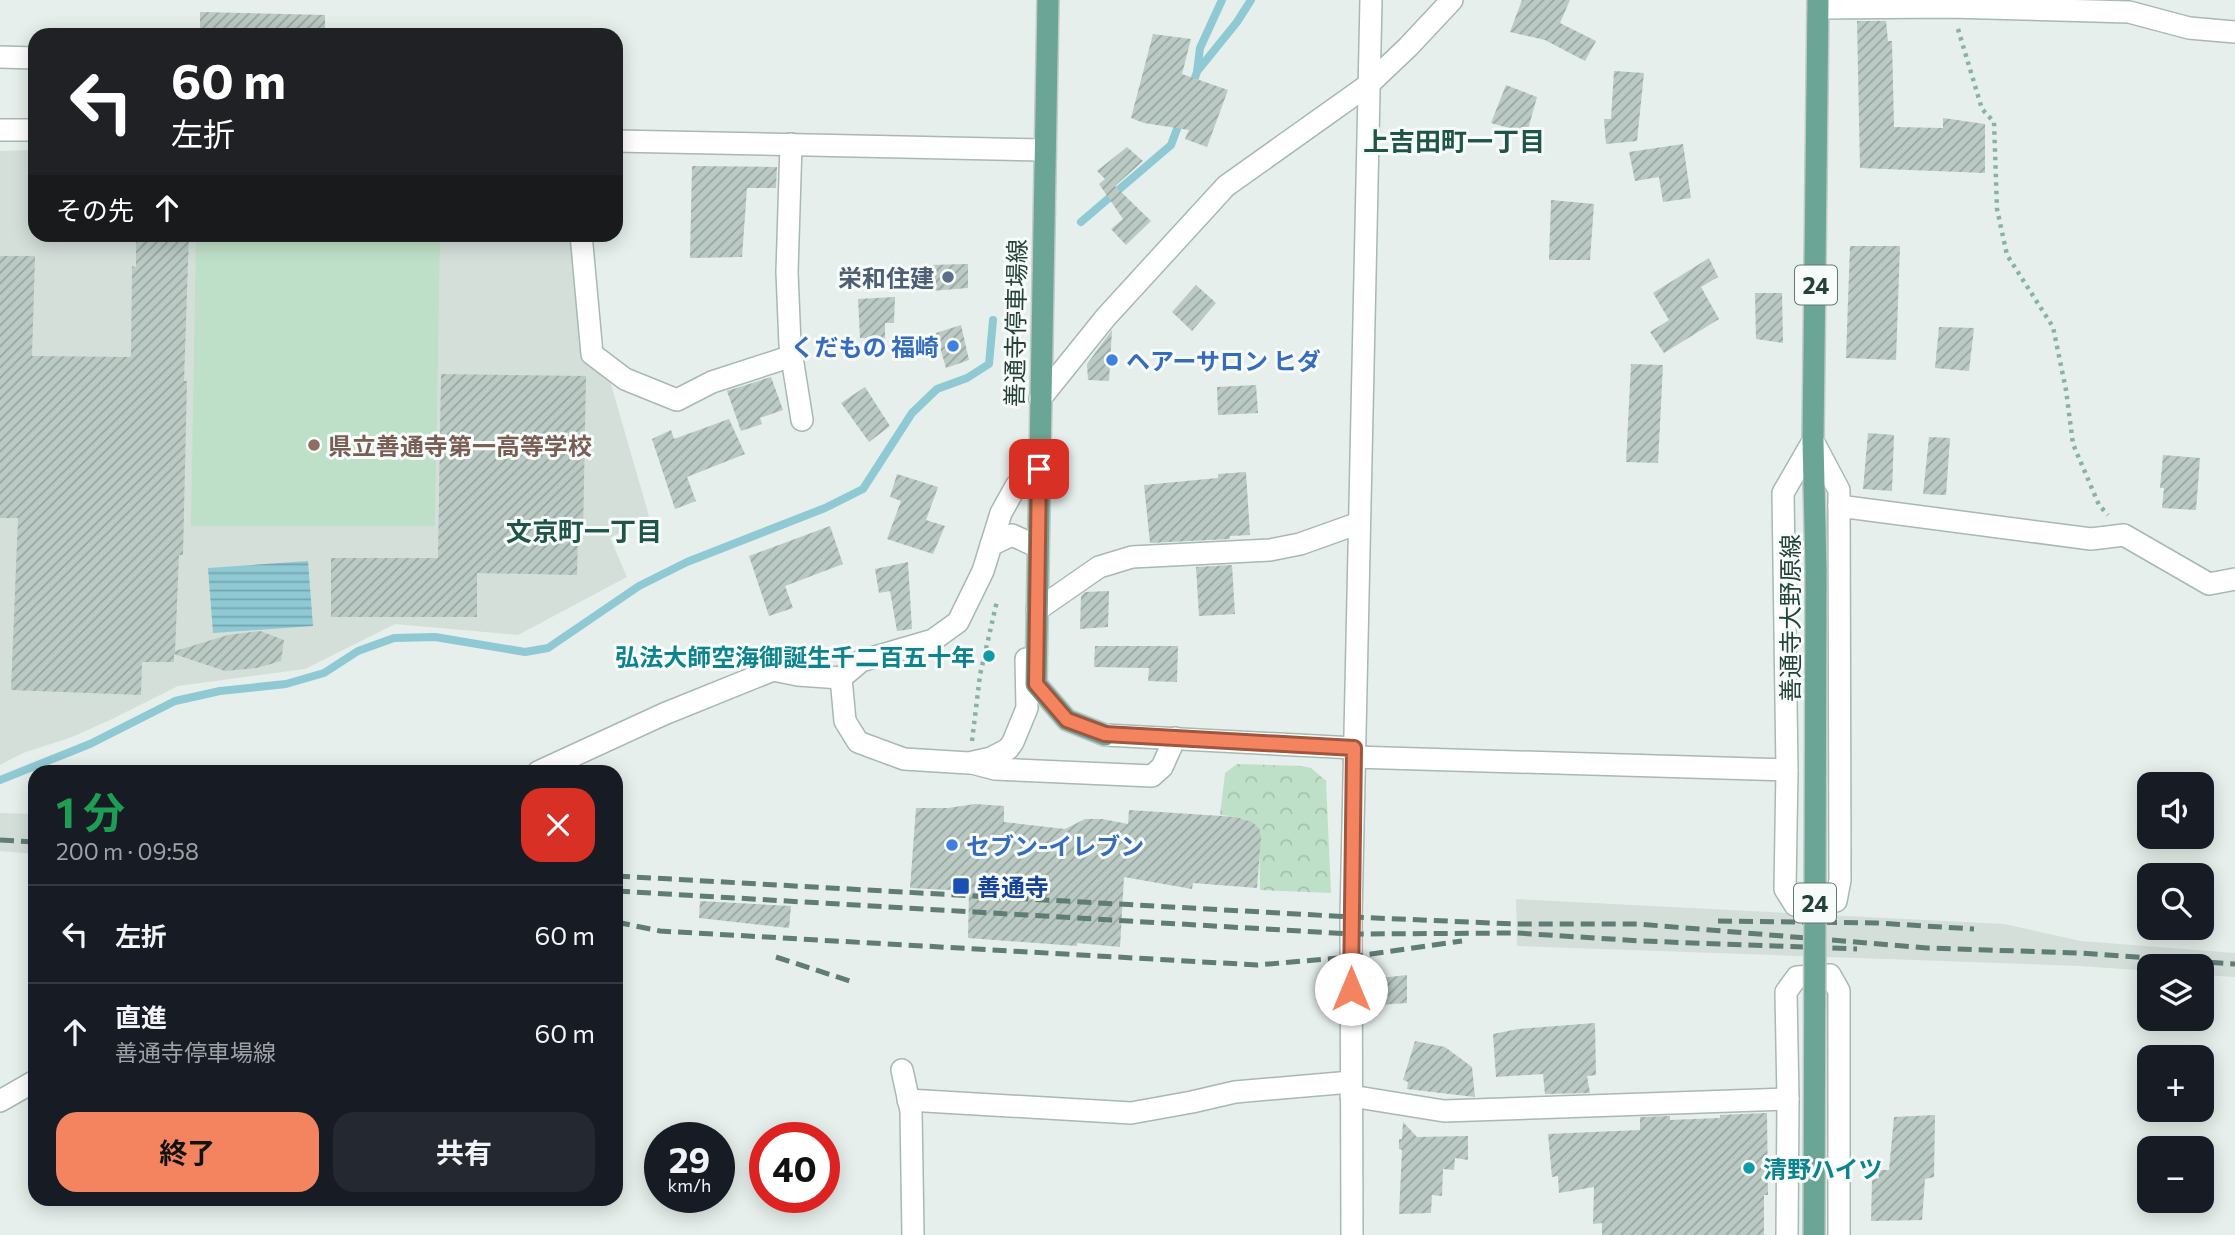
<!DOCTYPE html>
<html lang="ja">
<head>
<meta charset="utf-8">
<style>
  :root { --surface:#171b24; --page:#242831; --text:#f1f3f6; --muted:#9ea1a6; --line:#363941; --accent:#f4845f }
  body { margin:0; font-family:Commissioner,"Noto Sans JP",sans-serif; background:var(--page); color:var(--text); height:100vh; display:flex; flex-direction:column; font-size:26px; white-space:nowrap }
  * { box-sizing:border-box; margin:0 }
  p { font-size:23px; color:var(--muted) }
  .icon { flex:none; width:38px; height:38px; fill:none; stroke:currentColor; stroke-width:2; stroke-linecap:round; stroke-linejoin:round }
  .map { position:relative; flex:1; overflow:hidden }
  .panel { position:absolute; left:28px; top:765px; width:595px; height:441px; display:flex; flex-direction:column; background:var(--surface); border-radius:21px; box-shadow:0 4px 18px #0003 }
  .panel>* { flex:none }
  .banner { position:absolute; left:28px; top:28px; width:595px; height:214px; border-radius:21px; box-shadow:0 4px 18px #0003; background:#202124; color:#fff; overflow:hidden }
  .tools { position:absolute; left:2137px; top:772px; display:grid; gap:14px }
  .tools a { display:grid; place-items:center; width:77px; height:77px; border-radius:14px; background:var(--surface); box-shadow:0 4px 18px #0003; font-size:35px }
  .speed { position:absolute; left:644px; top:1122px; display:flex; gap:14px; font-size:35px; font-weight:700; text-align:center }
  .speed>* { display:grid; place-content:center; width:91px; height:91px; border-radius:50%; background:var(--surface); box-shadow:0 4px 18px #0003; line-height:1 }
  .speed small { font-size:18px; font-weight:400 }
  .speed .limit { border:10px solid #d22; background:#fff; color:#111 }
  .pin { position:absolute; display:grid; place-items:center; width:60px; height:60px; color:#fff; margin:-30px; border-radius:14px; box-shadow:0 4px 10px #0006 }
  .me { position:absolute; width:77px; margin:-38px; rotate:0deg; stroke-linejoin:round; filter:drop-shadow(0 0 5px #0008) }
  .turn { display:flex; align-items:center; gap:24px; height:147px; padding:0 28px; font-size:32px }
  .turn .icon { width:91px; height:91px; stroke-width:2.5 }
  .turn b { display:block; font-size:49px; line-height:60px }
  .then { display:flex; align-items:center; height:66px; padding:0 28px; background:#0003; gap:14px; font-size:26px }
  .round { display:grid; place-items:center; flex:none; width:74px; height:74px; border-radius:21px; background:var(--page) }
  .overview { display:flex; align-items:center; justify-content:space-between; height:119px; padding:0 28px }
  h1 { font-size:42px; font-weight:700; line-height:52px; color:#1e9e55 }
  .button { display:flex; gap:14px; margin-top:auto; padding:14px 28px }
  .button a { flex:1; height:80px; border-radius:21px; background:var(--accent); color:#111; font-size:28px; font-weight:700; line-height:80px; text-align:center }
  .button a+a { background:var(--page); color:var(--text) }
  ul { padding:0; list-style:none }
  li { display:flex; align-items:center; gap:21px; height:98px; padding:0 28px; border-top:2px solid var(--line) }
  li div { flex:1 }
  li b { display:block; font-size:26px }
  li em { font-style:normal }
  .map>svg:first-child { display:block }
  .built { fill:#d4dfda }
  .park { fill:url(#park-crowns) }
  .garden { fill:#bfe0c8 }
  .water { fill:url(#water-rules) }
  .lines { fill:none; stroke-linecap:round; stroke-linejoin:round }
  .stream { stroke:#8ec9d4; stroke-width:8 }
  .building { fill:url(#building-hatch) }
  .minor-casing { stroke:#a8b8b2; stroke-width:24 }
  .major-casing { stroke:#c2cac8; stroke-width:24 }
  .path { stroke:#86b3a5; stroke-width:4.5; stroke-dasharray:3.5 5; stroke-linecap:butt }
  .minor { stroke:#fff; stroke-width:21 }
  .major { stroke:#6aa596; stroke-width:21 }
  .rail { stroke:#5f7d75; stroke-width:5; stroke-dasharray:14 7; stroke-linecap:butt }
  .major-bridge-casing { stroke:#c2cac8; stroke-width:24; stroke-linecap:butt }
  .major-bridge { stroke:#6aa596; stroke-width:21 }
  .route-casing { stroke:#9f563e; stroke-width:18 }
  .route { stroke:#f4845f; stroke-width:12 }
  .service-dot { fill:#5c6f8a; stroke:#f7fbf9; stroke-width:2.5 }
  .shop-dot { fill:#3f7fe0; stroke:#f7fbf9; stroke-width:2.5 }
  .education-dot { fill:#8d6e63; stroke:#f7fbf9; stroke-width:2.5 }
  .culture-dot { fill:#0f9aa8; stroke:#f7fbf9; stroke-width:2.5 }
  .transit-dot { fill:#1a4fb4; stroke:#f7fbf9; stroke-width:2.5 }
  .labels { text-anchor:middle; dominant-baseline:central; stroke-width:6; stroke-linejoin:round; paint-order:stroke }
  .shield { fill:#f7fbf9; stroke:#637a73; stroke-width:2 }
  .shield-label { font-size:23px; font-weight:bold; fill:#24423a }
  .service-label { font-size:24px; font-weight:bold; fill:#4e5e75; stroke:#f7fbf9; text-anchor:end }
  .street-label { font-size:24px; fill:#24423a; stroke:#f7fbf9 }
  .shop-label { font-size:24px; font-weight:bold; fill:#366cbe; stroke:#f7fbf9; text-anchor:start }
  .education-label { font-size:24px; font-weight:bold; fill:#785e54; stroke:#f7fbf9; text-anchor:start }
  .culture-label { font-size:24px; font-weight:bold; fill:#0d838f; stroke:#f7fbf9; text-anchor:end }
  .transit-label { font-size:24px; font-weight:bold; fill:#164399; stroke:#f7fbf9; text-anchor:start }
  .neighbourhood-label { font-size:26px; font-weight:bold; fill:#1f5548; stroke:#f7fbf9 }
</style>
</head>
<body>
<div class="map">
<svg width="2235" height="1235" viewBox="0 0 2235 1235">
  <defs>
    <pattern id="park-crowns" width="20" height="18" patternUnits="userSpaceOnUse" patternTransform="scale(1.75)"><rect width="20" height="18" fill="#bfe0c8"/><path d="M2 6a3 3 0 1 1 6 0M12 15a3 3 0 1 1 6 0" fill="none" stroke="#a4c1ad"/></pattern>
    <pattern id="water-rules" width="6" height="5" patternUnits="userSpaceOnUse" patternTransform="scale(1.75)"><rect width="6" height="5" fill="#8ec9d4"/><path d="M0 2.5h6" fill="none" stroke="#74a5ad"/></pattern>
    <pattern id="building-hatch" width="6" height="6" patternUnits="userSpaceOnUse" patternTransform="scale(1.75)"><rect width="6" height="6" fill="#bbcac4"/><path d="M-1 1l2-2M0 6l6-6M5 7l2-2" fill="none" stroke="#98a6a0"/></pattern>
  </defs>
  <rect width="100%" height="100%" fill="#e6efeb"/>
  <g class="built">
    <path d="M 35,150 L 35,234 L 572,235 L 608,374 L 649,516 L 610,538 L 627,577 L 518,635 L 395,624 L 305,669 L 178,686 L 110,720 L 72,737 L 23,753 L 0,765 L 0,151 Z"/>
    <path d="M 0,813 L 35,814 L 35,854 L 0,851 Z"/>
    <path d="M 1516,899 L 2004,924 L 2081,941 L 2235,953 L 2235,977 L 2202,975 L 2202,966 L 2149,966 L 2149,971 L 2081,966 L 1517,946 Z"/>
  </g>
  <path class="park" d="M 1237,764 L 1302,766 L 1311,768 L 1326,781 L 1331,893 L 1260,890 L 1259,828 C 1247,817 1235,816 1220,815 L 1225,773 Z"/>
  <path class="garden" d="M 196,235 L 440,235 L 435,526 L 191,526 Z"/>
  <path class="water" d="M 308,561 L 313,626 L 213,633 L 208,568 Z"/>
  <g class="lines">
    <g class="stream">
      <path d="M 1199,69 L 1237,22 L 1251,0"/>
      <path d="M 1192,86 L 1197,72 L 1200,48 L 1222,0"/>
      <path d="M 1081,222 L 1171,145 L 1180,121"/>
      <path d="M 0,780 L 90,744 L 175,701 L 220,691 L 286,684 L 324,673 L 358,651 L 394,638 L 435,637 L 525,652 L 548,648 L 639,586 L 687,562 L 825,508 L 863,489 L 912,413 L 937,389 L 967,378 L 989,364 L 993,320"/>
    </g>
  </g>
  <g class="building">
    <path d="M 1522,0 L 1570,0 L 1560,23 L 1596,41 L 1585,61 L 1545,40 L 1510,32 Z"/>
    <path d="M 200,12 L 325,15 L 325,35 L 200,35 Z"/>
    <path d="M 1857,21 L 1886,21 L 1888,41 L 1892,41 L 1894,127 L 1943,128 L 1943,118 L 1985,124 L 1985,173 L 1860,168 Z"/>
    <path d="M 1153,34 L 1191,39 L 1182,74 L 1228,90 L 1207,147 L 1185,139 L 1189,130 L 1144,123 L 1131,118 Z"/>
    <path d="M 1614,71 L 1644,73 L 1637,141 L 1606,144 L 1604,119 L 1611,119 Z"/>
    <path d="M 1506,85 L 1537,97 L 1527,133 L 1491,123 Z"/>
    <path d="M 1683,144 L 1691,198 L 1663,202 L 1659,177 L 1635,181 L 1629,152 Z"/>
    <path d="M 1127,147 L 1143,161 L 1115,186 L 1151,221 L 1126,245 L 1111,229 L 1123,219 L 1099,184 L 1105,179 L 1097,171 Z"/>
    <path d="M 692,166 L 777,167 L 776,188 L 747,188 L 742,257 L 690,258 Z"/>
    <path d="M 1551,200 L 1594,204 L 1590,260 L 1549,260 Z"/>
    <path d="M 136,234 L 189,234 L 184,381 L 187,381 L 183,555 L 179,555 L 175,651 L 228,635 L 260,631 L 284,640 L 281,661 L 257,668 L 225,671 L 174,654 L 174,662 L 142,662 L 141,695 L 11,690 L 18,518 L 0,518 L 0,256 L 35,256 L 32,356 L 131,357 L 132,266 L 136,267 Z"/>
    <path d="M 1850,246 L 1900,246 L 1896,360 L 1846,358 Z"/>
    <path d="M 1709,258 L 1718,277 L 1701,287 L 1719,319 L 1664,353 L 1650,332 L 1669,320 L 1653,293 Z"/>
    <path d="M 968,264 L 968,288 L 931,291 L 930,265 Z"/>
    <path d="M 1196,285 L 1216,303 L 1192,331 L 1172,312 Z"/>
    <path d="M 1755,293 L 1782,293 L 1783,343 L 1756,339 Z"/>
    <path d="M 895,297 L 894,323 L 885,323 L 885,339 L 860,338 L 858,299 Z"/>
    <path d="M 961,325 L 969,360 L 946,368 L 936,333 Z"/>
    <path d="M 1939,327 L 1974,328 L 1969,371 L 1935,368 Z"/>
    <path d="M 1112,330 L 1109,381 L 1088,380 L 1087,364 Z"/>
    <path d="M 1631,364 L 1663,365 L 1658,463 L 1626,462 Z"/>
    <path d="M 441,374 L 586,376 L 583,536 L 578,536 L 577,575 L 477,573 L 477,617 L 331,617 L 331,558 L 438,558 Z"/>
    <path d="M 771,377 L 783,410 L 760,418 L 762,424 L 741,431 L 727,391 Z"/>
    <path d="M 1256,385 L 1258,413 L 1218,415 L 1217,387 Z"/>
    <path d="M 865,387 L 890,426 L 869,442 L 841,403 Z"/>
    <path d="M 729,419 L 745,454 L 687,477 L 696,501 L 675,509 L 652,439 L 671,430 L 674,439 Z"/>
    <path d="M 1868,433 L 1894,435 L 1892,491 L 1863,489 Z"/>
    <path d="M 1929,437 L 1950,438 L 1946,495 L 1923,494 Z"/>
    <path d="M 2163,455 L 2200,458 L 2196,510 L 2162,508 L 2164,488 L 2160,488 Z"/>
    <path d="M 1246,472 L 1250,535 L 1230,536 L 1230,539 L 1150,543 L 1144,485 L 1218,478 L 1218,474 Z"/>
    <path d="M 897,474 L 938,487 L 926,520 L 945,526 L 933,554 L 887,539 L 901,501 L 890,497 Z"/>
    <path d="M 830,526 L 843,564 L 785,586 L 793,608 L 769,616 L 749,556 Z"/>
    <path d="M 908,562 L 912,629 L 897,631 L 890,591 L 879,593 L 875,569 Z"/>
    <path d="M 1232,565 L 1235,614 L 1199,616 L 1196,567 Z"/>
    <path d="M 1109,591 L 1108,627 L 1080,629 L 1081,596 L 1085,592 Z"/>
    <path d="M 1095,646 L 1178,646 L 1177,682 L 1148,681 L 1149,668 L 1094,667 Z"/>
    <path d="M 975,804 L 1004,806 L 1004,822 L 1065,829 L 1085,819 L 1102,819 L 1128,824 L 1129,810 L 1237,817 L 1252,822 L 1259,828 L 1261,837 L 1257,888 L 1193,883 L 1192,889 L 1124,877 L 1120,947 L 1077,943 L 1077,946 L 968,938 L 969,891 L 910,888 L 916,808 L 948,808 Z"/>
    <path d="M 700,901 L 791,906 L 789,928 L 699,918 Z"/>
    <path d="M 1407,975 L 1407,1003 L 1378,1005 L 1380,978 Z"/>
    <path d="M 1595,1023 L 1596,1075 L 1587,1076 L 1590,1093 L 1545,1094 L 1543,1074 L 1496,1077 L 1493,1034 L 1518,1029 Z"/>
    <path d="M 1415,1041 L 1445,1047 L 1472,1067 L 1475,1097 L 1407,1089 L 1408,1082 L 1403,1080 Z"/>
    <path d="M 1767,1113 L 1768,1195 L 1764,1195 L 1764,1235 L 1602,1235 L 1602,1223 L 1593,1224 L 1594,1187 L 1559,1193 L 1558,1176 L 1552,1177 L 1548,1134 L 1640,1130 L 1640,1117 L 1670,1116 L 1670,1120 L 1720,1118 L 1720,1115 Z"/>
    <path d="M 1935,1115 L 1934,1177 L 1925,1179 L 1922,1220 L 1871,1221 L 1872,1180 L 1879,1178 L 1878,1170 L 1889,1170 L 1894,1117 Z"/>
    <path d="M 1403,1122 L 1417,1137 L 1468,1136 L 1468,1160 L 1455,1158 L 1454,1170 L 1443,1169 L 1442,1196 L 1432,1195 L 1431,1213 L 1399,1214 L 1402,1150 L 1399,1149 L 1399,1139 L 1402,1139 Z"/>
  </g>
  <g class="lines">
    <defs>
      <g id="minor">
        <path d="M 1818,8 L 1949,7 L 2129,12 L 2189,28 L 2235,32"/>
        <path d="M 0,57 L 35,58"/>
        <path d="M 0,130 L 35,130"/>
        <path d="M 616,141 L 1044,150"/>
        <path d="M 791,144 L 787,272 L 790,345 L 802,420"/>
        <path d="M 581,234 L 592,354 L 625,379 L 677,400 L 712,382 L 792,356"/>
        <path d="M 1040,399 L 1106,317 L 1226,186 L 1368,85 L 1408,47 L 1452,0"/>
        <path d="M 1839,506 L 2091,539 L 2124,535 L 2209,584 L 2235,579"/>
        <path d="M 991,545 L 1012,535 L 1038,547"/>
        <path d="M 1037,610 L 1099,567 L 1132,557 L 1270,550 L 1300,544 L 1359,523"/>
        <path d="M 1026,659 L 1027,708 L 1013,742 L 1008,749 L 991,758 L 969,763 L 904,759 L 858,742 L 845,721 L 841,678 L 861,661 L 933,640 L 958,622 L 983,571 L 1001,513 L 1016,486 L 1039,469"/>
        <path d="M 1105,735 L 1354,748"/>
        <path d="M 1354,757 L 1787,770 L 1783,493 L 1813,441"/>
        <path d="M 972,763 L 995,769 L 1152,776 L 1162,767 L 1175,738"/>
        <path d="M 1787,770 L 1785,889 L 1795,905 L 1836,901 L 1840,880 L 1839,490 L 1813,441"/>
        <path d="M 538,772 L 664,714 L 773,670 L 798,675 L 841,678"/>
        <path d="M 902,1070 L 911,1111 L 913,1235"/>
        <path d="M 1351,1096 L 1444,1111 L 1788,1099"/>
        <path d="M 908,1100 L 1131,1113 L 1192,1102 L 1235,1092 L 1351,1082"/>
        <path d="M 0,1101 L 35,1081"/>
        <path d="M 1352,1235 L 1351,917 L 1371,0"/>
        <path d="M 1787,1235 L 1788,1099 L 1786,992 L 1797,977 L 1830,975 L 1839,991 L 1839,1235"/>
      </g>
      <g id="major">
        <path d="M 1048,0 L 1036,684 L 1067,720 L 1105,735"/>
        <path d="M 1816,570 L 1813,441 L 1818,0"/>
      </g>
    </defs>
    <use href="#minor" class="minor-casing"/>
    <use href="#major" class="major-casing"/>
    <g class="path">
      <path d="M 1958,29 L 1982,109 L 1994,122 L 1997,209 L 2007,255 L 2053,327 L 2066,390 L 2073,444 L 2099,505 L 2108,515"/>
      <path d="M 972,741 L 980,675 L 997,601"/>
    </g>
    <use href="#minor" class="minor"/>
    <use href="#major" class="major"/>
    <g class="rail">
      <path d="M 0,840 L 35,842"/>
      <path d="M 616,876 L 1351,917 L 1516,924 L 1638,924 L 1927,948 L 2079,953 L 2235,964"/>
      <path d="M 616,891 L 1351,934 L 1517,933 L 1641,941 L 1857,949"/>
      <path d="M 1718,921 L 1877,923 L 1974,929"/>
      <path d="M 616,922 L 660,931 L 1257,965 L 1351,957 L 1462,941"/>
      <path d="M 776,957 L 850,981"/>
    </g>
    <defs>
      <path id="major-bridge" d="M 1814,1235 L 1816,570"/>
    </defs>
    <use href="#major-bridge" class="major-bridge-casing"/>
    <use href="#major-bridge" class="major-bridge"/>
  </g>
  <g class="lines">
    <defs>
      <path id="route" d="M 1039,469 L 1036,684 L 1067,720 L 1105,734 L 1354,748 L 1351,989"/>
    </defs>
    <use href="#route" class="route-casing"/>
    <use href="#route" class="route"/>
  </g>
  <circle class="service-dot" cx="948" cy="277" r="7"/>
  <g class="shop-dot">
    <circle cx="953" cy="346" r="7"/>
    <circle cx="1112" cy="360" r="7"/>
    <circle cx="952" cy="845" r="7"/>
  </g>
  <circle class="education-dot" cx="314" cy="445" r="7"/>
  <g class="culture-dot">
    <circle cx="989" cy="656" r="7"/>
    <circle cx="1749" cy="1168" r="7"/>
  </g>
  <rect class="transit-dot" x="952" y="877" width="18" height="18" rx="3.5"/>
  <g class="labels">
    <g class="shield">
      <rect x="1795" y="265.5" width="42" height="39" rx="5"/>
      <rect x="1794" y="883.5" width="42" height="39" rx="5"/>
    </g>
    <g class="shield-label">
      <text x="1816" y="285">24</text>
      <text x="1815" y="903">24</text>
    </g>
    <g class="service-label">
      <text x="934" y="277">栄和住建</text>
    </g>
    <g class="street-label">
      <text transform="translate(1015 323) rotate(-89)">善通寺停車場線</text>
      <text transform="translate(1789 618) rotate(-90)">善通寺大野原線</text>
    </g>
    <g class="shop-label">
      <text x="939" y="346" text-anchor="end">くだもの 福崎</text>
      <text x="1126" y="360">ヘアーサロン ヒダ</text>
      <text x="966" y="845">セブン-イレブン</text>
    </g>
    <g class="education-label">
      <text x="328" y="445">県立善通寺第一高等学校</text>
    </g>
    <g class="culture-label">
      <text x="975" y="656">弘法大師空海御誕生千二百五十年</text>
      <text x="1763" y="1168" text-anchor="start">清野ハイツ</text>
    </g>
    <g class="transit-label">
      <text x="977" y="886">善通寺</text>
    </g>
    <g class="neighbourhood-label">
      <text x="1454" y="140">上吉田町一丁目</text>
      <text x="584" y="530">文京町一丁目</text>
    </g>
  </g>
</svg>
<div class="tools">
<a><svg class="icon" aria-label="sound" viewBox="0 0 24 24"><path d="M4 9h4l5-4v14l-5-4H4zM17 9q2 3 0 6"/></svg></a>
<a><svg class="icon" aria-label="search" viewBox="0 0 24 24"><circle cx="10" cy="10" r="6"/><path d="M15 15l6 6"/></svg></a>
<a><svg class="icon" aria-label="layers" viewBox="0 0 24 24"><path d="M12 4l9 5-9 5-9-5zM3 14l9 5 9-5"/></svg></a>
<a>+</a>
<a>−</a>
</div>
<div class="speed"><div>29<small>km/h</small></div><div class="limit">40</div></div>
<div class="pin" style="left:1039px;top:469px;background:#d93025"><svg class="icon" aria-label="arrive" viewBox="0 0 24 24"><path d="M6 21V4h12l-3 4 3 4H6"/></svg></div>
<svg class="me" style="left:1351px;top:989px" viewBox="-20 -20 40 40"><circle r="19" fill="#fff"/><path d="M0-13L10 11 0 6-10 11z" fill="#f4845f"/></svg>
<div class="banner">
<div class="turn"><svg class="icon" aria-label="left" viewBox="0 0 24 24"><path d="M17 20v-9H6M10 6l-5 5 5 5"/></svg><div><b>60 m</b>左折</div></div>
<div class="then">その先<svg class="icon" aria-label="ahead" viewBox="0 0 24 24"><path d="M12 20V5M6 11l6-6 6 6"/></svg></div>
</div>
<section class="panel">
<div class="overview"><div><h1>1 分</h1><p>200 m · 09:58</p></div><a class="round" style="background:#d93025;color:#fff"><svg class="icon" aria-label="close" viewBox="0 0 24 24"><path d="M6 6l12 12M18 6L6 18"/></svg></a></div>
<ul>
<li><svg class="icon" aria-label="left" viewBox="0 0 24 24"><path d="M17 20v-9H6M10 6l-5 5 5 5"/></svg><div><b>左折</b></div><em>60 m</em></li>
<li><svg class="icon" aria-label="ahead" viewBox="0 0 24 24"><path d="M12 20V5M6 11l6-6 6 6"/></svg><div><b>直進</b><p>善通寺停車場線</p></div><em>60 m</em></li>
</ul>
<div class="button"><a>終了</a><a>共有</a></div>
</section>
</div>
</body>
</html>
